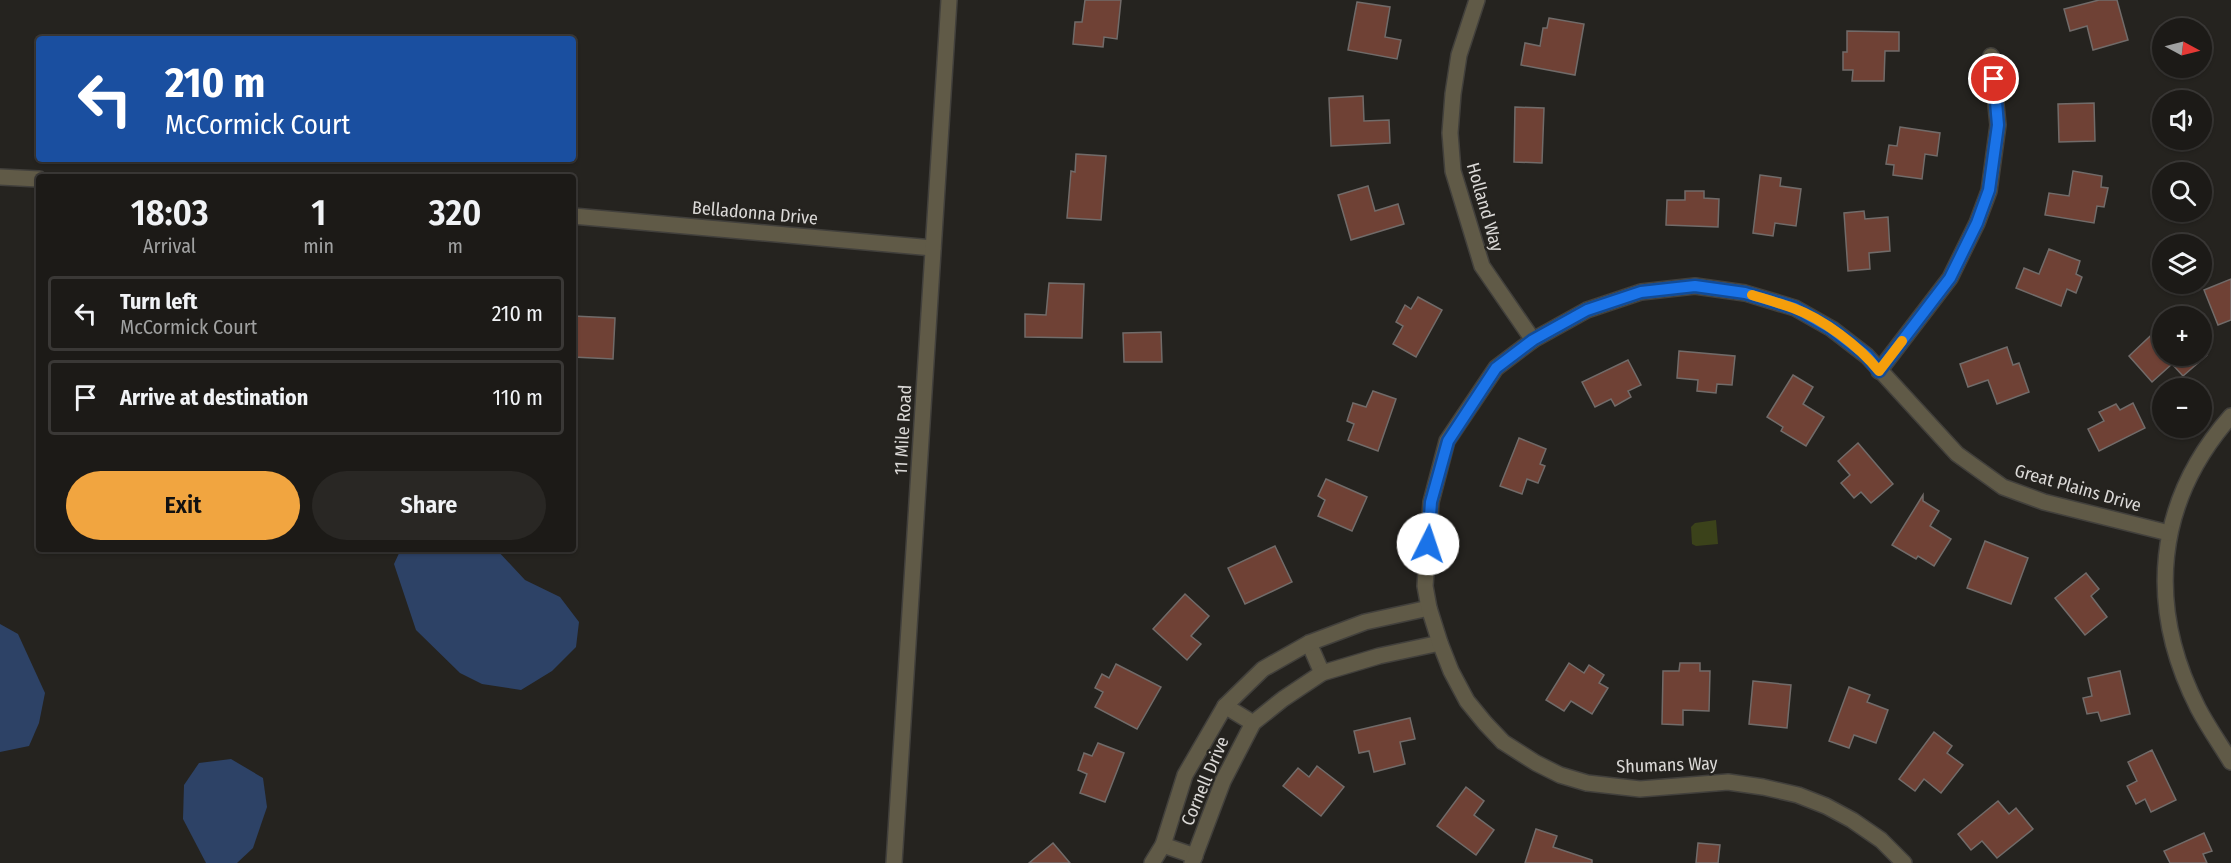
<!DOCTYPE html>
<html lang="en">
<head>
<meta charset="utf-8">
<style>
  :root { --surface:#1c1a17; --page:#292724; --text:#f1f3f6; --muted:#a0a1a1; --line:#3a3836; --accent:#f1a540 }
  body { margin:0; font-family:"Fira Sans Condensed",sans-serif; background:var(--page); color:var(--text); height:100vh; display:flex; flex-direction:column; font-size:22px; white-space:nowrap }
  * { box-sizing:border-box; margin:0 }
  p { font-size:20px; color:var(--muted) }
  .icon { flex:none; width:33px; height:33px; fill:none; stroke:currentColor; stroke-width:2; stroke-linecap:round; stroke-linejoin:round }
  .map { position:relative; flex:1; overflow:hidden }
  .side { position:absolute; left:36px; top:174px; width:540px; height:378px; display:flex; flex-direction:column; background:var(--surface); border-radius:6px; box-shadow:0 2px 4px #0004,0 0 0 2px var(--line) }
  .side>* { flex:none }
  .hud { position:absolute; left:36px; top:36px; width:540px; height:126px; border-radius:6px; box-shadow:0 2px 4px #0004,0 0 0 2px var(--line); background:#1a4fa0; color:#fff; overflow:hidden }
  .needle { width:39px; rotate:97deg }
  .fabs { position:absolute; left:2152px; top:18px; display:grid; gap:12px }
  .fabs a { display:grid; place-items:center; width:60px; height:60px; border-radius:50%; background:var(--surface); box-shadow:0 2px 4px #0004,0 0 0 2px var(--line); font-size:30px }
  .pin { position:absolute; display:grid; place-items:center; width:51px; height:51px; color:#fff; margin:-26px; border:3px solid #fff; border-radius:50%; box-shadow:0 2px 6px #0007 }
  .me { position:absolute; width:66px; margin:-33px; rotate:4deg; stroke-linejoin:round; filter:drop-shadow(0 0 4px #0008) }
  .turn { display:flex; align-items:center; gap:21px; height:126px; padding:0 30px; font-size:27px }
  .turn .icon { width:78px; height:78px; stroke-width:2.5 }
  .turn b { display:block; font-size:42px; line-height:51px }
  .eta { display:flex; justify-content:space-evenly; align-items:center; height:102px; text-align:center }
  .eta b { font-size:36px; font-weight:600; line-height:42px }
  .button { display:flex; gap:12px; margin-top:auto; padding:12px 30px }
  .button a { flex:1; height:69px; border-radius:36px; background:var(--accent); color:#111; font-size:24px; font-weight:600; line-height:69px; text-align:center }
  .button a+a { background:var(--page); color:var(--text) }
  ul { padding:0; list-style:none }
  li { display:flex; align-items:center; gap:18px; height:75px; margin:0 12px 9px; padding:0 18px; border:3px solid var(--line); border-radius:6px }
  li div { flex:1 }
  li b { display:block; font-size:22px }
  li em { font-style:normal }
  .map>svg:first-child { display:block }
  .green { fill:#3b421a }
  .water { fill:#2d4266 }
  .building { fill:#6f4135; stroke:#716b69; stroke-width:1.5 }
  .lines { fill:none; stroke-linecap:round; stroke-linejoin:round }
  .minor-casing { stroke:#42403c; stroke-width:18 }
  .minor { stroke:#605a47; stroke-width:15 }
  .route-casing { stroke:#114b97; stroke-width:15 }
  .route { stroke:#1a73e8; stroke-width:10 }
  .slow { stroke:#f59e0b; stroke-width:10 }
  .labels { text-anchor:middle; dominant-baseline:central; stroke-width:4.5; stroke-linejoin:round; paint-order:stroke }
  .street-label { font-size:18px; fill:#dbd9d7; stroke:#25231f }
</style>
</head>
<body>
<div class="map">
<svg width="2231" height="863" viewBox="0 0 2231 863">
  <rect width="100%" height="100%" fill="#25231f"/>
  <path class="green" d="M 1716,520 L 1718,544 L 1696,546 L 1692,544 L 1691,527 L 1695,523 Z"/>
  <g class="water">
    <path d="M 401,549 L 496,549 L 525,580 L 560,597 L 579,622 L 576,647 L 552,671 L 521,690 L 482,684 L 460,673 L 416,630 L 394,564 Z"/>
    <path d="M 0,624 L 18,634 L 45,693 L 39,723 L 29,746 L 0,752 Z"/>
    <path d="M 231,759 L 263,778 L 267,807 L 253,848 L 237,863 L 206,863 L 183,819 L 184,785 L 199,763 Z"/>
  </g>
  <g class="building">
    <path d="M 1085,0 L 1121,0 L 1117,39 L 1104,37 L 1103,47 L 1073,44 L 1075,22 L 1082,22 Z"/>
    <path d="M 2099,0 L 2117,0 L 2128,40 L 2093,50 L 2087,26 L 2070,31 L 2064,9 Z"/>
    <path d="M 1357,2 L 1390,7 L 1385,37 L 1401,40 L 1397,59 L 1348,50 Z"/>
    <path d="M 1549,18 L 1584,24 L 1575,75 L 1521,65 L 1525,43 L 1540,46 L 1543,28 L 1547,28 Z"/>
    <path d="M 1847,31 L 1899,32 L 1899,51 L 1885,51 L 1884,81 L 1852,81 L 1853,70 L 1843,70 L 1843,52 L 1847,52 Z"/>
    <path d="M 1363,96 L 1364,121 L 1389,120 L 1390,143 L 1331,146 L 1329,98 Z"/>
    <path d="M 2094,103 L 2095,141 L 2059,142 L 2058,104 Z"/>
    <path d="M 1515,107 L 1544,108 L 1542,163 L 1514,162 Z"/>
    <path d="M 1900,127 L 1940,133 L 1937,156 L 1925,154 L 1922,179 L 1893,175 L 1894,165 L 1886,164 L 1889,145 L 1897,146 Z"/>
    <path d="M 1076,154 L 1106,156 L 1101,220 L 1067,218 L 1071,171 L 1075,172 Z"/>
    <path d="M 2073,171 L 2102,176 L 2101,187 L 2108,188 L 2104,207 L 2097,206 L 2094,223 L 2045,215 L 2049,193 L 2069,196 Z"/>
    <path d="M 1760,175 L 1781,178 L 1780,186 L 1801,189 L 1796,226 L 1775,223 L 1773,236 L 1753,233 Z"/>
    <path d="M 1368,186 L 1375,211 L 1398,204 L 1404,224 L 1351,240 L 1338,195 Z"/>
    <path d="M 1685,191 L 1704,191 L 1704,198 L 1719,199 L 1718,227 L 1666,225 L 1667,200 L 1685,200 Z"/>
    <path d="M 1864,211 L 1865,219 L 1888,217 L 1890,251 L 1869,253 L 1870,269 L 1848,271 L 1844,213 Z"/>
    <path d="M 2049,249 L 2080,261 L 2076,274 L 2082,277 L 2076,293 L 2067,289 L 2061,306 L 2016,288 L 2024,268 L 2039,274 Z"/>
    <path d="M 2231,279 L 2231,320 L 2218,325 L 2204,290 Z"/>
    <path d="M 1049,283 L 1084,284 L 1082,338 L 1025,337 L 1025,314 L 1046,315 Z"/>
    <path d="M 1418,297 L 1442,310 L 1416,357 L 1393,344 L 1403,326 L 1396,322 L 1405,305 L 1411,309 Z"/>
    <path d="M 573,316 L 615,318 L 613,359 L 573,357 Z"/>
    <path d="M 2163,324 L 2163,356 L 2206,356 L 2183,376 L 2172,364 L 2152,382 L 2129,356 Z"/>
    <path d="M 1161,332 L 1162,362 L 1124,362 L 1123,333 Z"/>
    <path d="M 2007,347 L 2013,365 L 2019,363 L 2029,392 L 1997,404 L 1988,380 L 1968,387 L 1960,364 Z"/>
    <path d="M 1679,351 L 1735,356 L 1732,385 L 1717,384 L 1716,393 L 1697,391 L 1698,380 L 1677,378 Z"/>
    <path d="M 1628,360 L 1641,385 L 1628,391 L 1631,397 L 1615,406 L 1611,399 L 1595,407 L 1582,382 Z"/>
    <path d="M 1793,375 L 1813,387 L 1803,404 L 1824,417 L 1806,446 L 1781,431 L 1783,427 L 1767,417 Z"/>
    <path d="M 1373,391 L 1396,399 L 1378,451 L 1348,440 L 1354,424 L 1347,421 L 1353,403 L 1366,407 Z"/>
    <path d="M 2133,403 L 2145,428 L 2099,451 L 2088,429 L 2104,421 L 2099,412 L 2116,404 L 2120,410 Z"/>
    <path d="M 1519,438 L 1546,449 L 1540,464 L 1545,466 L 1538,483 L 1527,479 L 1522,494 L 1500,486 Z"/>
    <path d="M 1858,443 L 1893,484 L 1871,503 L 1861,492 L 1854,498 L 1841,483 L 1850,475 L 1838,461 Z"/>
    <path d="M 1326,479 L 1367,497 L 1352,531 L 1318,516 L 1325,500 L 1318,496 Z"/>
    <path d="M 1923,495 L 1923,501 L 1939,511 L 1930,526 L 1951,539 L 1934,566 L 1918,556 L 1916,559 L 1892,545 Z"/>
    <path d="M 1985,541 L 2028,558 L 2011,604 L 1967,588 Z"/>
    <path d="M 1275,546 L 1292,582 L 1245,604 L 1228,568 Z"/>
    <path d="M 2086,573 L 2099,589 L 2091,596 L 2107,617 L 2085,635 L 2055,598 Z"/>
    <path d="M 1185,594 L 1209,616 L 1191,636 L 1201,644 L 1187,660 L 1153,629 Z"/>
    <path d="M 1569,663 L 1584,673 L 1589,665 L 1604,675 L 1599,683 L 1608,688 L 1592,714 L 1571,701 L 1564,711 L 1546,700 Z"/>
    <path d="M 1680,663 L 1700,663 L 1700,671 L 1710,671 L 1709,711 L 1683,710 L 1683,725 L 1662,724 L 1663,671 L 1679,671 Z"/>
    <path d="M 1116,664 L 1161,687 L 1137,729 L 1095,707 L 1103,692 L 1095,688 L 1102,674 L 1109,678 Z"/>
    <path d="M 2120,671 L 2130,714 L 2101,721 L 2098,712 L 2087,714 L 2083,698 L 2092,696 L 2088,678 Z"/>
    <path d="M 1753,681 L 1791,685 L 1787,728 L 1749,724 Z"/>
    <path d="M 1849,687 L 1870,695 L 1867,702 L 1888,710 L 1876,743 L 1854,735 L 1849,748 L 1829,741 Z"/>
    <path d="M 1410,718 L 1415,739 L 1400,742 L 1405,764 L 1374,772 L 1369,751 L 1359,753 L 1354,731 Z"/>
    <path d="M 1934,732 L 1952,746 L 1947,753 L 1963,765 L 1941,793 L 1924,779 L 1915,791 L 1899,779 Z"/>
    <path d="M 1098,743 L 1124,753 L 1105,802 L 1080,793 L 1087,774 L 1078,770 L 1084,753 L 1092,756 Z"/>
    <path d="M 2152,750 L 2176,800 L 2151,812 L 2145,799 L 2136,804 L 2127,786 L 2137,781 L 2128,762 Z"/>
    <path d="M 1317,766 L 1344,787 L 1321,816 L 1283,786 L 1298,768 L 1309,777 Z"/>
    <path d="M 1466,787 L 1484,801 L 1474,815 L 1494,830 L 1476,855 L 1437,826 Z"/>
    <path d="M 1998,801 L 2009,814 L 2016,808 L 2033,829 L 1997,858 L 1982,841 L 1971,850 L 1958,834 Z"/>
    <path d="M 1536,829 L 1557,836 L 1553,847 L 1592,860 L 1592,863 L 1525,863 Z"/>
    <path d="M 2204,833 L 2212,851 L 2203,854 L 2207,863 L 2170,863 L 2164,851 Z"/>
    <path d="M 1053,843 L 1070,863 L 1029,863 Z"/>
    <path d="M 1698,843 L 1720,845 L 1718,863 L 1696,863 Z"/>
  </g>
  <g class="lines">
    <defs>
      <g id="minor">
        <path d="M 1477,0 L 1459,55 L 1453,94 L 1450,133 L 1453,171 L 1482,266 L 1533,340"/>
        <path d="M 0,177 L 39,179"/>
        <path d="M 573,216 L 933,248"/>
        <path d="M 1879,371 L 1950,278 L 1977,223 L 1989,191 L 1998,125 L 1991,56"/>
        <path d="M 2231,416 C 2155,502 2146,606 2198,708 C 2208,727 2220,744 2231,762"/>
        <path d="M 1309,643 L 1322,673"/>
        <path d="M 1225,706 L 1253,723"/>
        <path d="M 1163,845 L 1195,856"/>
        <path d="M 894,863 L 949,0"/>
        <path d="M 1152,863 L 1163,845 L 1185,775 L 1225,706 L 1263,669 L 1309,643 L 1365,622 L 1429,608"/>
        <path d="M 1192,863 L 1223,781 L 1253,723 L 1283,699 L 1322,673 L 1379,656 L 1440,643"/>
        <path d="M 1904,863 L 1881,840 L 1852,820 L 1826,806 L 1798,795 L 1763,787 L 1728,782 L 1640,789 L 1587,783 L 1560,775 L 1536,763 L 1503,742 L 1485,723 L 1467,701 L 1451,671 L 1440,643 L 1429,608 L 1425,586 L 1431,502 L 1447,441 L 1496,368 L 1533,340 L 1587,310 L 1641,292 L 1695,286 L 1745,293 L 1795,308 L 1832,329 L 1867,356 L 1957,454 L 2003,487 L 2044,502 L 2169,533"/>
      </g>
    </defs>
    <use href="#minor" class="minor-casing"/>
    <use href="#minor" class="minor"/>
  </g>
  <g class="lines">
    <defs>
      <path id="route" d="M 1428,544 L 1431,502 L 1448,441 L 1496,368 L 1533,340 L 1587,310 L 1641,292 L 1695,286 L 1745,293 L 1795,308 L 1832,329 L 1867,356 L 1879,371 L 1950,278 L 1977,223 L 1989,190 L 1998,125 L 1994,79"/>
    </defs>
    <use href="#route" class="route-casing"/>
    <use href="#route" class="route"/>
    <path class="slow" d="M 1752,295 C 1765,299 1779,303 1793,308 C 1823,319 1859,346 1879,371 L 1902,341"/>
  </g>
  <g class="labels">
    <g class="street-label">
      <text transform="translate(1485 207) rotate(74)">Holland Way</text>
      <text transform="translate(755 213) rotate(5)">Belladonna Drive</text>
      <text transform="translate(903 430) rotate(-87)">11 Mile Road</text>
      <text transform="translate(2078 488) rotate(16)">Great Plains Drive</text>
      <text transform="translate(1667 765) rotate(-2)">Shumans Way</text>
      <text transform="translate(1205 781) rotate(-67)">Cornell Drive</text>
    </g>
  </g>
</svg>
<div class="fabs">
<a><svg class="needle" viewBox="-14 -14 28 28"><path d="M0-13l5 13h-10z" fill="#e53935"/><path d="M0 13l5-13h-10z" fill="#a0a1a1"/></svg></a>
<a><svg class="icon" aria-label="sound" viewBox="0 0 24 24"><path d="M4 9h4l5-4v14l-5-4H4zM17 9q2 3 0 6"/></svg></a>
<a><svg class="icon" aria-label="search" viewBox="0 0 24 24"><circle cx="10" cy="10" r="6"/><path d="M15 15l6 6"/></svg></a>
<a><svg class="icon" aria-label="layers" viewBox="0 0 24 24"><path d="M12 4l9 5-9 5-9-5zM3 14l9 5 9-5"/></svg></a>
<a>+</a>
<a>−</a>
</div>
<div class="pin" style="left:1994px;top:79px;background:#d93025"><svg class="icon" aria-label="arrive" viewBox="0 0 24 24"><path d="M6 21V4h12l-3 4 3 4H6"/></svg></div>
<svg class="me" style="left:1428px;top:544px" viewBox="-20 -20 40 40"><circle r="19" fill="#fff"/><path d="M0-13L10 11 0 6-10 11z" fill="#1a73e8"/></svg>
<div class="hud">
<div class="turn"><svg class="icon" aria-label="left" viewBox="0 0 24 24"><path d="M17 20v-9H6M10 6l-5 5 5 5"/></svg><div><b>210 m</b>McCormick Court</div></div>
</div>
<section class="side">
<div class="eta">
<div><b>18:03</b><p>Arrival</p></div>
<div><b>1</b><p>min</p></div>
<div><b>320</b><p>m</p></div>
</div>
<ul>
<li><svg class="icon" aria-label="left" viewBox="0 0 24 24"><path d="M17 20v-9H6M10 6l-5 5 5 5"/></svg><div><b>Turn left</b><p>McCormick Court</p></div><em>210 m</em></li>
<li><svg class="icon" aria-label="arrive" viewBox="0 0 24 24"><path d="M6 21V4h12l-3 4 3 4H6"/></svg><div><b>Arrive at destination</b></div><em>110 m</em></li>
</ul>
<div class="button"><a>Exit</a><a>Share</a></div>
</section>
</div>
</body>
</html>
